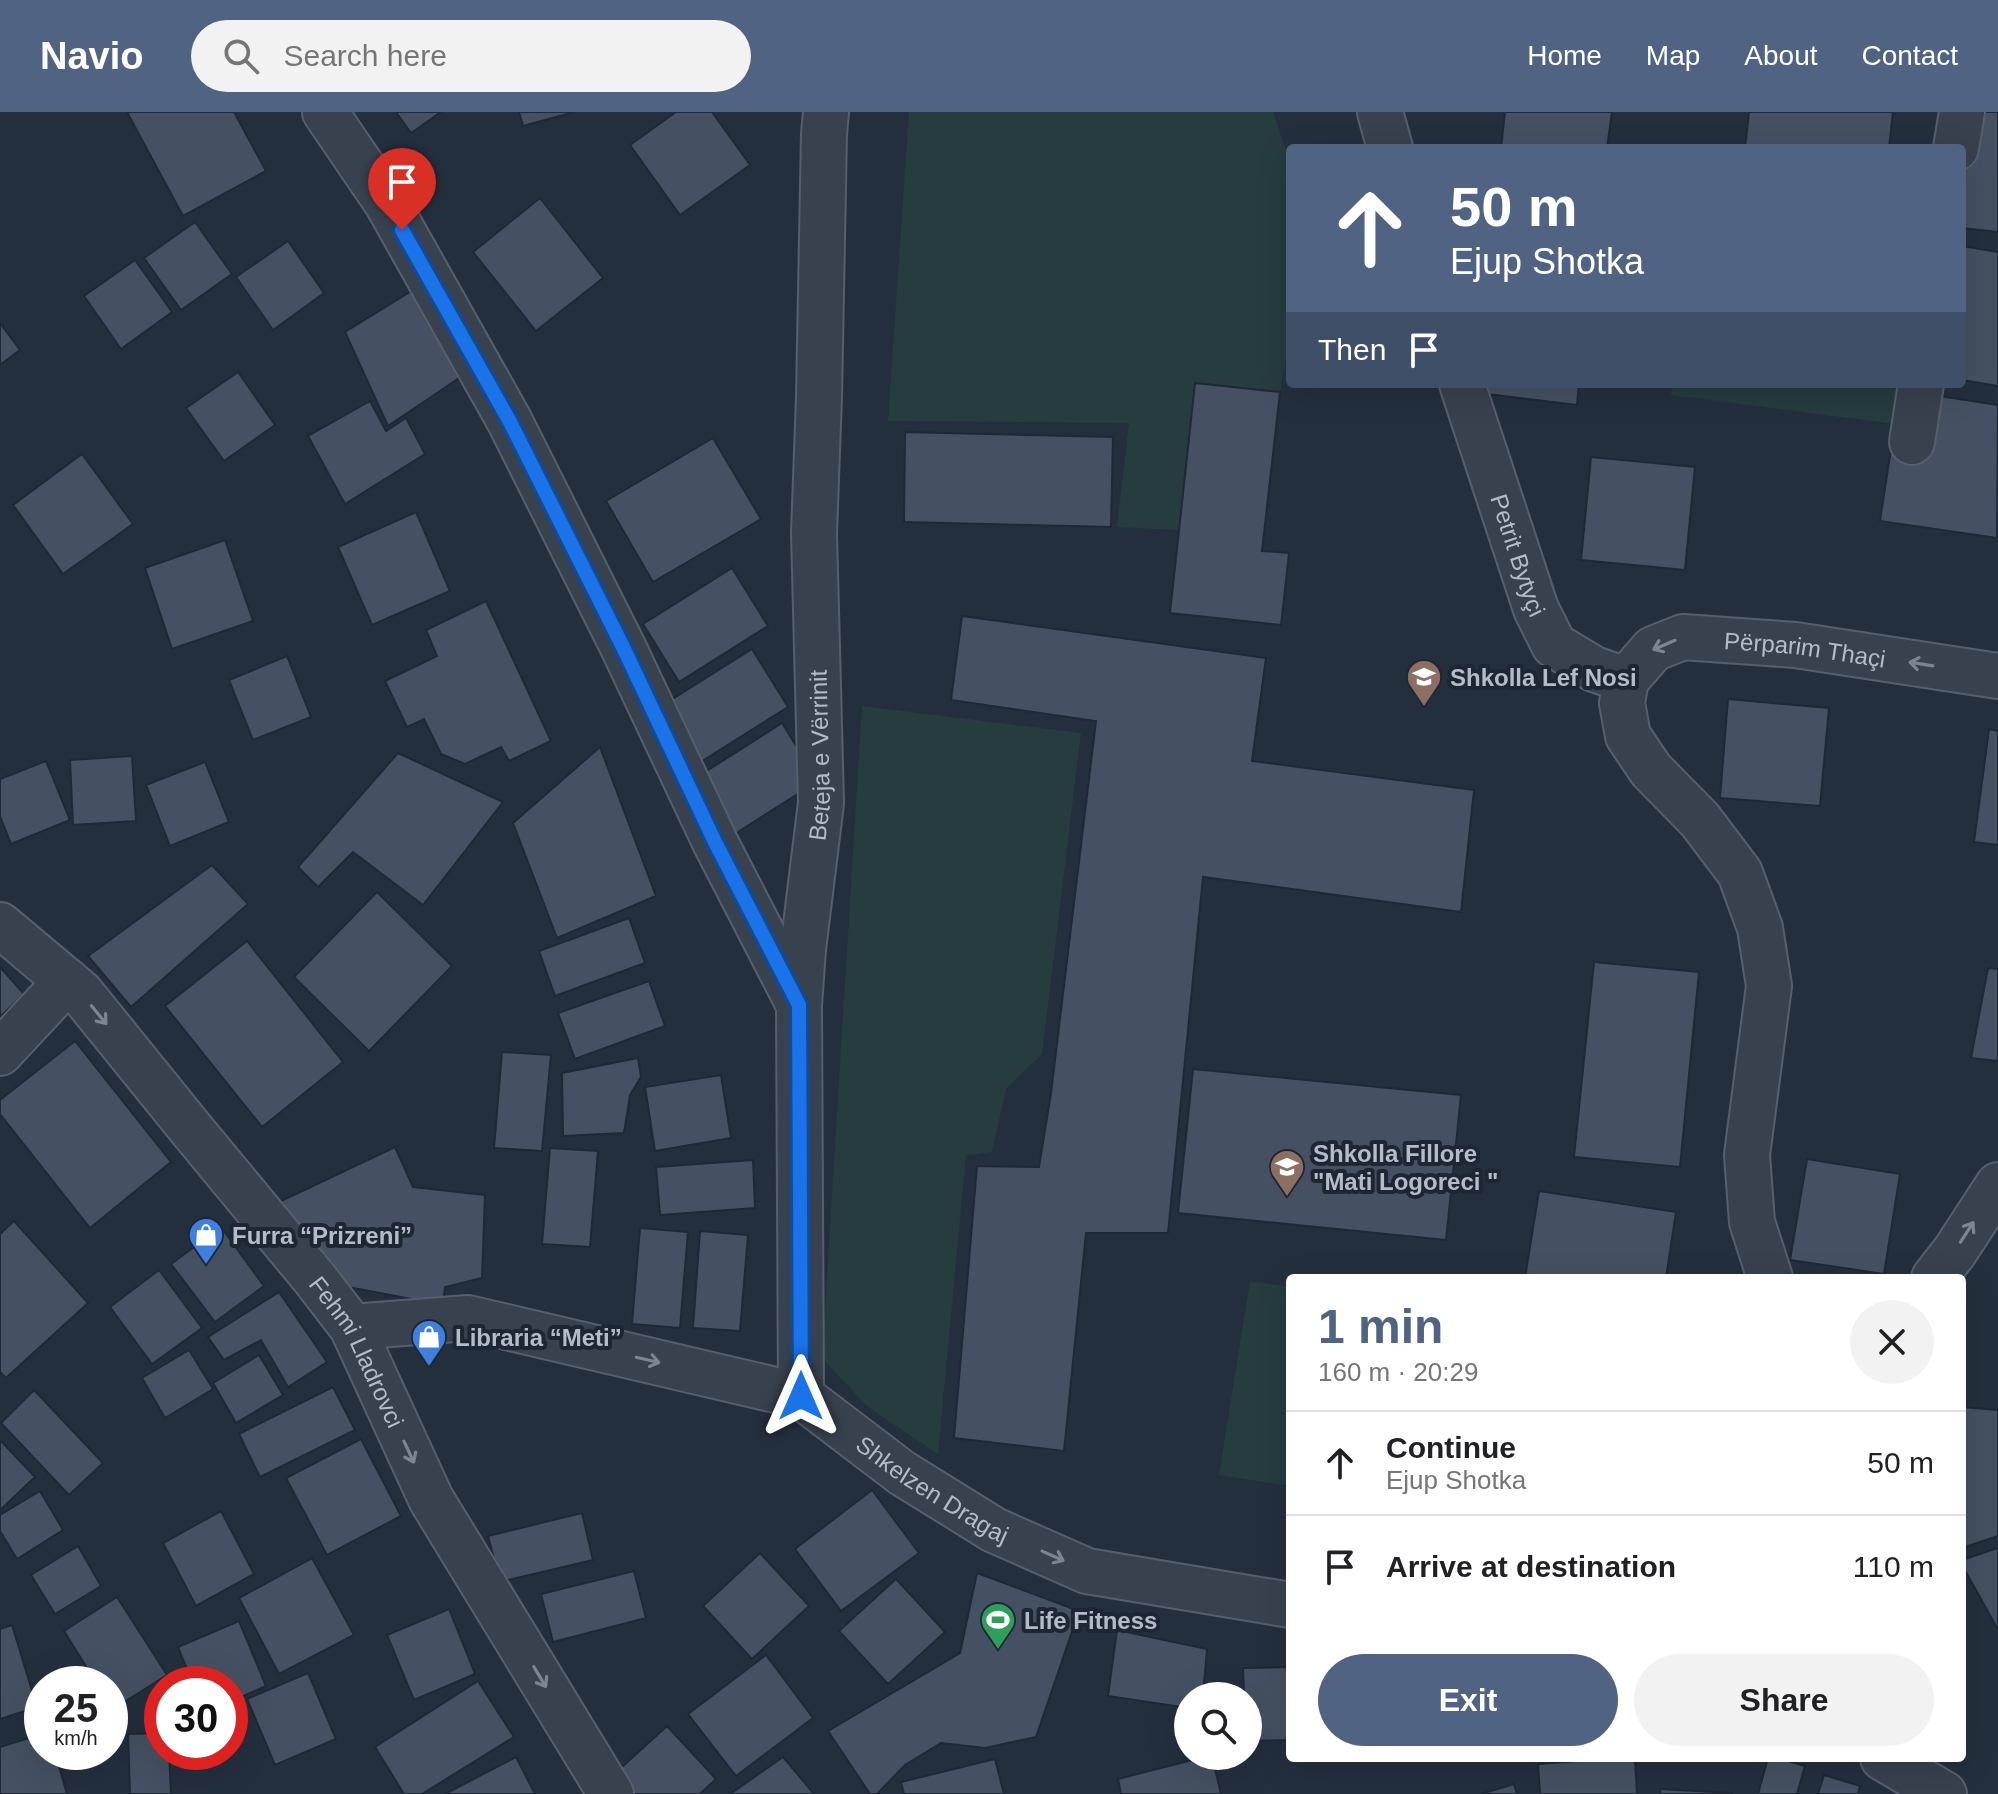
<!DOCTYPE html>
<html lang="en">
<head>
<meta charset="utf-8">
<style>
  :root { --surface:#fff; --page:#f2f2f2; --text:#202124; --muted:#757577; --line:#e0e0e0; --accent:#506383 }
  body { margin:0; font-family:Helvetica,sans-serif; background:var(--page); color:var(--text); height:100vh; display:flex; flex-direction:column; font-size:30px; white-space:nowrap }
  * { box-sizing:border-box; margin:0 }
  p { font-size:26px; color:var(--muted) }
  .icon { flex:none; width:44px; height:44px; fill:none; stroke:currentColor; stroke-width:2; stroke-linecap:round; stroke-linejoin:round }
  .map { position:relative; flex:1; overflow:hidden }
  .panel { position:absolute; left:1286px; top:1162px; width:680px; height:488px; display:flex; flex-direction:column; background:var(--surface); border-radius:8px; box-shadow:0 8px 32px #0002 }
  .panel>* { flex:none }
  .top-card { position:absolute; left:1286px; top:32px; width:680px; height:244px; border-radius:8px; box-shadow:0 8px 32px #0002; background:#506383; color:#fff; overflow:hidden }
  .tools { position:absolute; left:1174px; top:1570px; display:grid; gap:16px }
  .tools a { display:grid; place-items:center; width:88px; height:88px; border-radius:50%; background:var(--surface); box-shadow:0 8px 32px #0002; font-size:40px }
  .speed { position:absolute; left:24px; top:1554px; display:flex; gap:16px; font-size:40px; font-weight:700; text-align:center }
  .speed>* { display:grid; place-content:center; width:104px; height:104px; border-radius:50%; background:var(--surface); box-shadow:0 8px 32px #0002; line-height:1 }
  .speed small { font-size:20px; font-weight:400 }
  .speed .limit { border:12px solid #d22; background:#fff; color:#111 }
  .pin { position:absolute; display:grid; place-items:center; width:68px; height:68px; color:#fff; margin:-82px -34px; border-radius:50% 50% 50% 0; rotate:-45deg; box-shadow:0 0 8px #0007 }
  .pin .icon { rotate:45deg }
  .me { position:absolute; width:88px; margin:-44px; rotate:0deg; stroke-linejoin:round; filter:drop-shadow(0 0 6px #0008) }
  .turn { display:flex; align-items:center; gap:28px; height:168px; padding:0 32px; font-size:36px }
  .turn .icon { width:104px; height:104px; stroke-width:2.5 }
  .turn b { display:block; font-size:56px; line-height:68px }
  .then { display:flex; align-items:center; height:76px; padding:0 32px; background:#0003; gap:16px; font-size:30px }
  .round { display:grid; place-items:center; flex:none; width:84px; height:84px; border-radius:42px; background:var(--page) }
  .summary { display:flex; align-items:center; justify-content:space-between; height:136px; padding:0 32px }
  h1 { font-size:48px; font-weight:700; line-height:60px; color:var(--accent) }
  .primary-button { display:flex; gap:16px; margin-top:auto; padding:16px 32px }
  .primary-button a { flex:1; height:92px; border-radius:48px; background:var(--accent); color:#fff; font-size:32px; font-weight:700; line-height:92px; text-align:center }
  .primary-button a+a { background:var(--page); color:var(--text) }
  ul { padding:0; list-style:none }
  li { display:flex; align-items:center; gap:24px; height:104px; padding:0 32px; border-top:2px solid var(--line) }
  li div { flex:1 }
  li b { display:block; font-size:30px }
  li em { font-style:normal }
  header { display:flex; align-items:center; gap:48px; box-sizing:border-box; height:112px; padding:0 40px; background:var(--accent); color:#fff }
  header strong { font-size:38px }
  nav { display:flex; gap:44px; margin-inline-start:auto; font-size:28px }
  .search { width:560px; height:72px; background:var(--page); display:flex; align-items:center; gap:20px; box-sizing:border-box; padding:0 28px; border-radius:44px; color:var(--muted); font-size:30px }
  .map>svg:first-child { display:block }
  .green { fill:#263c3f }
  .building { fill:#455162; stroke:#1f2835; stroke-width:2 }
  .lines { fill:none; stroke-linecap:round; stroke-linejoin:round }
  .minor-casing { stroke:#565f6c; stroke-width:48 }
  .minor { stroke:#38414e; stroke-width:44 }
  .oneway { stroke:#7c8592 }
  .route-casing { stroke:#114b97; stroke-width:20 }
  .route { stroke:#1a73e8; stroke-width:14 }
  .labels { text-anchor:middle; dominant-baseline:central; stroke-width:8; stroke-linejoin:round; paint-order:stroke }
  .street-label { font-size:24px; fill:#b4bcc9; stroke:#1d2633 }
  .poi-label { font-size:24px; font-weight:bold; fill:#b4bcc9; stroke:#1d2633; text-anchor:start }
</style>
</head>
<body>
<header>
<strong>Navio</strong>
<div class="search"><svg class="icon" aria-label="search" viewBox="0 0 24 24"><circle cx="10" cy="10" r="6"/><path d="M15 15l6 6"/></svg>Search here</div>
<nav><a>Home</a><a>Map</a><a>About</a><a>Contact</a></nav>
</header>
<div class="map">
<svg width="1998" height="1682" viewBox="0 0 1998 1682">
  <rect width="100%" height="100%" fill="#242f3e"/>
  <g class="green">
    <path d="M 909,0 L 1273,0 L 1290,51 L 1290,225 L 1280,280 L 1195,271 L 1179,418 L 1117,415 L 1129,311 L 888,309 Z"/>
    <path d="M 1672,272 L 1902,272 L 1895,312 L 1671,283 Z"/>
    <path d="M 862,594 L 1081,621 L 1042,942 L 1006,977 L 992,1040 L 966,1043 L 938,1342 L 868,1295 L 822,1246 Z"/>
    <path d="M 1250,1169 L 1290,1175 L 1290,1374 L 1219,1363 Z"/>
  </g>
  <g class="building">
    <path d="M 127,0 L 234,0 L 266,59 L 183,104 Z"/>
    <path d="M 396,0 L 441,0 L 411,21 Z"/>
    <path d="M 519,0 L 574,0 L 523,14 Z"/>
    <path d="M 676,0 L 712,0 L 750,53 L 680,103 L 630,33 Z"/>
    <path d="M 1505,0 L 1612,0 L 1607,36 L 1501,36 Z"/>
    <path d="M 1749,0 L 1893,0 L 1889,36 L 1745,36 Z"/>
    <path d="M 1949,0 L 1998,0 L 1998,120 L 1962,116 L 1962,36 Z"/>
    <path d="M 540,86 L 603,166 L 536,219 L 473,140 Z"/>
    <path d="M 195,110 L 232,162 L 181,198 L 144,146 Z"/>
    <path d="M 288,129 L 324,181 L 273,218 L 236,165 Z"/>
    <path d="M 1962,134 L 1998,140 L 1998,274 L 1962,268 Z"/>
    <path d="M 135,148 L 172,200 L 121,237 L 84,184 Z"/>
    <path d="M 418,175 L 459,266 L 388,314 L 345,220 Z"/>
    <path d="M 0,211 L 20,238 L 0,253 Z"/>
    <path d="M 238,260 L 275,313 L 224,349 L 186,296 Z"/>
    <path d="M 1195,271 L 1280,280 L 1262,439 L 1289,441 L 1281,513 L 1170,501 Z"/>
    <path d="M 1472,272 L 1579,272 L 1577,293 L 1471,280 Z"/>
    <path d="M 1900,278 L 1998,293 L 1997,426 L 1880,409 Z"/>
    <path d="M 370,289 L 386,319 L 406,306 L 425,342 L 345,392 L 308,324 Z"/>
    <path d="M 905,320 L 1113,325 L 1111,415 L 904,410 Z"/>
    <path d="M 713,326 L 761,407 L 653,470 L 606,389 Z"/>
    <path d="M 82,342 L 133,412 L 63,462 L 13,393 Z"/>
    <path d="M 1591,345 L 1695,355 L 1685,458 L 1581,448 Z"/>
    <path d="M 416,400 L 450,479 L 372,513 L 338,435 Z"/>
    <path d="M 225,428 L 253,509 L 172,537 L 145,456 Z"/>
    <path d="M 732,456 L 768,514 L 679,570 L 643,512 Z"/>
    <path d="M 486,489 L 551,629 L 509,649 L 501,635 L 465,652 L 441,642 L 424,607 L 407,615 L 385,569 L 437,544 L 426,518 Z"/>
    <path d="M 962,504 L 1266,546 L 1252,649 L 1474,678 L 1461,800 L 1203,765 L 1168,1121 L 1086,1121 L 1064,1339 L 954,1326 L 977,1054 L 1039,1055 L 1051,981 L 1096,609 L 951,588 Z"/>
    <path d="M 752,537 L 788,595 L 699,651 L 663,593 Z"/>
    <path d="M 287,544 L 311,605 L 253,628 L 229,568 Z"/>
    <path d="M 1728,587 L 1829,596 L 1820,694 L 1720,686 Z"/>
    <path d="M 782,611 L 818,669 L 730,725 L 694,667 Z"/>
    <path d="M 1989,617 L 1998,619 L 1998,733 L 1974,730 Z"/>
    <path d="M 600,635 L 656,784 L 557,826 L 513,711 Z"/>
    <path d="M 398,641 L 503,690 L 423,793 L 353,740 L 318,775 L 298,755 Z"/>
    <path d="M 132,644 L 136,709 L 73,713 L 70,648 Z"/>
    <path d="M 46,649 L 70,708 L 11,732 L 0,704 L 0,667 Z"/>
    <path d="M 205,650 L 229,710 L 170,734 L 146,673 Z"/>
    <path d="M 212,753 L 248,792 L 131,895 L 88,844 Z"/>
    <path d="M 377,780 L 452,854 L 369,939 L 294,865 Z"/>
    <path d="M 629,806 L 645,851 L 555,884 L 539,839 Z"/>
    <path d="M 247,829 L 343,950 L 262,1015 L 165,894 Z"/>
    <path d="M 1594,850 L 1699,860 L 1680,1055 L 1574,1045 Z"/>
    <path d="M 0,855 L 24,882 L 0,905 Z"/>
    <path d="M 1988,856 L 1998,857 L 1998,949 L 1971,946 Z"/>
    <path d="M 649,869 L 665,914 L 575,947 L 558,901 Z"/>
    <path d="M 75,929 L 171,1050 L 90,1116 L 0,1002 L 0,988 Z"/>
    <path d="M 502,940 L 551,943 L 542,1039 L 494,1036 Z"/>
    <path d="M 638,946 L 641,965 L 630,983 L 624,1021 L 563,1024 L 562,961 Z"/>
    <path d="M 1193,957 L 1461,983 L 1446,1128 L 1178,1101 Z"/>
    <path d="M 721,963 L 731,1026 L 655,1039 L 645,975 Z"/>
    <path d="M 395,1035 L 413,1075 L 485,1083 L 482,1166 L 445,1175 L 443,1193 L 348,1175 L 279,1090 Z"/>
    <path d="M 550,1036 L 598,1039 L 590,1135 L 542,1132 Z"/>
    <path d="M 1807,1047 L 1900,1062 L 1884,1162 L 1790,1148 Z"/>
    <path d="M 753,1048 L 755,1096 L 660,1103 L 656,1055 Z"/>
    <path d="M 1539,1079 L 1676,1100 L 1666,1166 L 1525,1166 Z"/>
    <path d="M 14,1109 L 88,1191 L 6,1266 L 0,1260 L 0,1122 Z"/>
    <path d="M 221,1115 L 264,1174 L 215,1210 L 171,1152 Z"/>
    <path d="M 640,1116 L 688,1120 L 680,1216 L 632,1212 Z"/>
    <path d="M 700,1119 L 748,1123 L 740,1219 L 693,1216 Z"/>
    <path d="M 159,1158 L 202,1216 L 152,1252 L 110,1195 Z"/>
    <path d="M 279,1180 L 327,1250 L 288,1275 L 261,1228 L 224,1248 L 208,1225 Z"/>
    <path d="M 189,1238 L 213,1277 L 165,1306 L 142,1266 Z"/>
    <path d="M 259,1243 L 283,1283 L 236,1311 L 213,1271 Z"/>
    <path d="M 333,1275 L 355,1318 L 260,1365 L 239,1322 Z"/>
    <path d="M 34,1278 L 103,1351 L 69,1383 L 1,1311 Z"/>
    <path d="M 1962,1295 L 1998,1298 L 1998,1424 L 1962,1436 Z"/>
    <path d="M 361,1327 L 401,1404 L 327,1443 L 286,1366 Z"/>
    <path d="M 0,1328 L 35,1365 L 0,1398 Z"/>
    <path d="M 872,1378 L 919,1441 L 841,1499 L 795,1437 Z"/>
    <path d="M 40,1379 L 63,1418 L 17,1447 L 0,1419 L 0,1403 Z"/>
    <path d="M 221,1399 L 254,1462 L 196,1494 L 163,1431 Z"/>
    <path d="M 582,1401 L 593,1448 L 500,1470 L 488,1424 Z"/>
    <path d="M 78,1434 L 101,1474 L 55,1502 L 31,1463 Z"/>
    <path d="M 1998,1436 L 1998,1516 L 1997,1516 L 1962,1453 L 1962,1448 Z"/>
    <path d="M 760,1441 L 809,1494 L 752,1547 L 703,1494 Z"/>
    <path d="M 312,1446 L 354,1523 L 279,1562 L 239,1486 Z"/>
    <path d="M 634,1459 L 646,1506 L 553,1530 L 541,1482 Z"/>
    <path d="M 977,1461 L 1079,1499 L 1036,1625 L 985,1636 L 941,1631 L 905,1653 L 877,1682 L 870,1682 L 828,1619 L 960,1541 Z"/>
    <path d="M 896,1467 L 945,1520 L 888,1572 L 839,1519 Z"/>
    <path d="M 117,1485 L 167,1563 L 113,1597 L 110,1593 L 110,1572 L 97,1572 L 64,1519 Z"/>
    <path d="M 449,1497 L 475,1562 L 414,1588 L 387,1523 Z"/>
    <path d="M 239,1509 L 266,1574 L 230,1590 L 230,1572 L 193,1572 L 178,1535 Z"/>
    <path d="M 12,1513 L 37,1595 L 0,1607 L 0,1517 Z"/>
    <path d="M 1117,1518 L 1207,1537 L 1203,1584 L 1188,1584 L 1188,1596 L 1108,1584 Z"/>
    <path d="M 766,1543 L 813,1606 L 736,1664 L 688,1602 Z"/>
    <path d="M 1290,1555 L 1290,1628 L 1248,1629 L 1248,1584 L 1244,1584 L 1243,1556 Z"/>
    <path d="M 308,1561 L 336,1627 L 275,1653 L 247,1587 Z"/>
    <path d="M 478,1569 L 514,1625 L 422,1682 L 404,1682 L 375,1635 Z"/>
    <path d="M 667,1614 L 716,1667 L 700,1682 L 624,1682 L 610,1666 Z"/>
    <path d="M 162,1621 L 162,1640 L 169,1640 L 171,1682 L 130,1682 L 128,1622 Z"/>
    <path d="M 42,1622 L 42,1640 L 55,1640 L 67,1682 L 0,1682 L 0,1635 Z"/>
    <path d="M 1208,1644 L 1212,1644 L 1221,1682 L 1121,1682 L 1118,1667 Z"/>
    <path d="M 516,1645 L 535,1682 L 445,1682 Z"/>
    <path d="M 783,1645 L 814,1682 L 730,1682 Z"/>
    <path d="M 1618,1646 L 1635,1646 L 1637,1682 L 1540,1682 L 1538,1652 Z"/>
    <path d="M 1768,1646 L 1778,1646 L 1805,1654 L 1797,1682 L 1758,1682 Z"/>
    <path d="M 995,1647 L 1004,1682 L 904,1682 L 901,1670 Z"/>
    <path d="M 1824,1663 L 1860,1674 L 1858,1682 L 1818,1682 Z"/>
    <path d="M 1514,1672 L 1517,1682 L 1481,1682 Z"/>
    <path d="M 1660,1677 L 1732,1681 L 1732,1682 L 1660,1682 Z"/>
  </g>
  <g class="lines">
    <defs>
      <g id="minor">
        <path d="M 325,0 L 387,91 L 509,308 L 623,535 L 715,730 L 799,893"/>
        <path d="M 1380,0 L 1390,36"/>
        <path d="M 1956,36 L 1962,0"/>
        <path id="s1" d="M 1462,272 L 1536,497 L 1554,533 L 1594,557 L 1626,568"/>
        <path d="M 1912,330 L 1921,272"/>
        <path id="s2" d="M 0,813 L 81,881 L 191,1017 L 315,1167 L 352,1215 L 431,1387 L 611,1682"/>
        <path d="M 0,941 L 67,869"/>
        <path id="s3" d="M 1770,1166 L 1752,1110 L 1747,1043 L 1769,874 L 1760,816 L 1740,761 L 1700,708 L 1651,658 L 1628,624 L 1622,591 L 1626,568 L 1653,537 L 1683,525 L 1795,533 L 1998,564"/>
        <path d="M 1934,1166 L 1955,1139 L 1998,1073"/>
        <path id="s4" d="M 352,1215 L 468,1206 L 801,1284 L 902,1361 L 994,1418 L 1087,1459 L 1290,1493"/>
        <path id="s5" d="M 801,1284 L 799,893 L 803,837 L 821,691 L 814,421 L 819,285 L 824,22 L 826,0"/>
        <path d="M 1883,1646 L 1944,1682"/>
      </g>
    </defs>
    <use href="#minor" class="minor-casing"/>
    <use href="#minor" class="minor"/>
  </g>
  <defs><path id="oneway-shaft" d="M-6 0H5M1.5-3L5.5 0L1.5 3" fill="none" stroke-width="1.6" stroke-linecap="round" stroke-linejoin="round" transform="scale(2)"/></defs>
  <g class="oneway">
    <use href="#oneway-shaft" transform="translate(1664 533) rotate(157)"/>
    <use href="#oneway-shaft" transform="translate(1921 552) rotate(-171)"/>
    <use href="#oneway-shaft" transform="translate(99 903) rotate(51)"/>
    <use href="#oneway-shaft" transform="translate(1967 1120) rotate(-57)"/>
    <use href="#oneway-shaft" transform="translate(648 1248) rotate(13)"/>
    <use href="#oneway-shaft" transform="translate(409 1340) rotate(65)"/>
    <use href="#oneway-shaft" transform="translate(1053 1444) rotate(24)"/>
    <use href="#oneway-shaft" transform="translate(540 1565) rotate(59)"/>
  </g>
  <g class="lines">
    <defs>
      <path id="route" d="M 402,118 L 509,308 L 623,535 L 715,730 L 799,893 L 801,1284"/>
    </defs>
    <use href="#route" class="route-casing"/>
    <use href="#route" class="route"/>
  </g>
  <defs>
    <symbol id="school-pin" viewBox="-11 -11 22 30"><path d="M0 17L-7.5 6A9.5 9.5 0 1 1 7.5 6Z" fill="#8d6e63" stroke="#1d2633"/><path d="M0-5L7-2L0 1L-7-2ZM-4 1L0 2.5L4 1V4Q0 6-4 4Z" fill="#fff"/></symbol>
    <symbol id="shop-pin" viewBox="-11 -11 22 30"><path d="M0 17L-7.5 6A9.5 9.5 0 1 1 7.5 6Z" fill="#3f7fe0" stroke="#1d2633"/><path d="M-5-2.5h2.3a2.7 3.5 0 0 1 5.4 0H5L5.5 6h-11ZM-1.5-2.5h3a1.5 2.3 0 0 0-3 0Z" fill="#fff"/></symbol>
    <symbol id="stadium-pin" viewBox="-11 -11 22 30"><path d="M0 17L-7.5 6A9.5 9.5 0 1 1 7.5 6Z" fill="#2e9e5b" stroke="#1d2633"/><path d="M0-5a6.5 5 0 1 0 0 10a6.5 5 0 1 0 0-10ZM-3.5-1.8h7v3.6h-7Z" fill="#fff"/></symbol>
  </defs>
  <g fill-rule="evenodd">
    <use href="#school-pin" x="1404" y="545" width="40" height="54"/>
    <use href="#school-pin" x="1267" y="1035" width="40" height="54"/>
    <use href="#shop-pin" x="186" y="1103" width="40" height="54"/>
    <use href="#shop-pin" x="409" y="1205" width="40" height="54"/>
    <use href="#stadium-pin" x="978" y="1488" width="40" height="54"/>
  </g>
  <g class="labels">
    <g class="street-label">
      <text stroke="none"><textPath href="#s1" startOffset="180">Petrit Bytyçi</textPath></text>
      <text stroke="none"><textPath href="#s3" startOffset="844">Përparim Thaçi</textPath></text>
      <text stroke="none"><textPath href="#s5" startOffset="642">Beteja e Vërrinit</textPath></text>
      <text stroke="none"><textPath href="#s2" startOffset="560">Fehmi Lladrovci</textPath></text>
      <text stroke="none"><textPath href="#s4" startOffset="620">Shkelzen Dragaj</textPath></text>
    </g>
    <g class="poi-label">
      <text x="1450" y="565">Shkolla Lef Nosi</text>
      <text x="1313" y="1041">Shkolla Fillore<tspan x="1313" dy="28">"Mati Logoreci "</tspan></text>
      <text x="232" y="1123">Furra “Prizreni”</text>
      <text x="455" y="1225">Libraria “Meti”</text>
      <text x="1024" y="1508">Life Fitness</text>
    </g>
  </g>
</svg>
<div class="tools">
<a><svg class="icon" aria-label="search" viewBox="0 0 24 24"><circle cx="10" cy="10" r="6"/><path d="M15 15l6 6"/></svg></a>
</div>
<div class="speed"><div>25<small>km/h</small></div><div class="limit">30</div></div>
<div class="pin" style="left:402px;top:118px;background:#d93025"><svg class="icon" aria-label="arrive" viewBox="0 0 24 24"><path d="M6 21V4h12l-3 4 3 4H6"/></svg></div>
<svg class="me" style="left:801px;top:1284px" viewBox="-20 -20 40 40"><path d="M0-17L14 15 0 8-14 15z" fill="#1a73e8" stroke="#fff" stroke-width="4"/></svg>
<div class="top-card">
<div class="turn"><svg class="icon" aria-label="ahead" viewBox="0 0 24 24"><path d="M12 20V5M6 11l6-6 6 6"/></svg><div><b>50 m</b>Ejup Shotka</div></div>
<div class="then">Then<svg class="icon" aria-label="arrive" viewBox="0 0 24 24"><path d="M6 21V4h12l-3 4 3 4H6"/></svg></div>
</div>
<section class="panel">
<div class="summary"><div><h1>1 min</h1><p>160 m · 20:29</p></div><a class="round"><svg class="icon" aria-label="close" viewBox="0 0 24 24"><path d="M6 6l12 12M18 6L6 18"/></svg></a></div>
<ul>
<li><svg class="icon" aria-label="ahead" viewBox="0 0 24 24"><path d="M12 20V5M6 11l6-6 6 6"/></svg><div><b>Continue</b><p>Ejup Shotka</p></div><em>50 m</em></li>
<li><svg class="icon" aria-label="arrive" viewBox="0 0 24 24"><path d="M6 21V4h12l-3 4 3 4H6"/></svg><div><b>Arrive at destination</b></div><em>110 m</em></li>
</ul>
<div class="primary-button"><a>Exit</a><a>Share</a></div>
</section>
</div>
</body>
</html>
